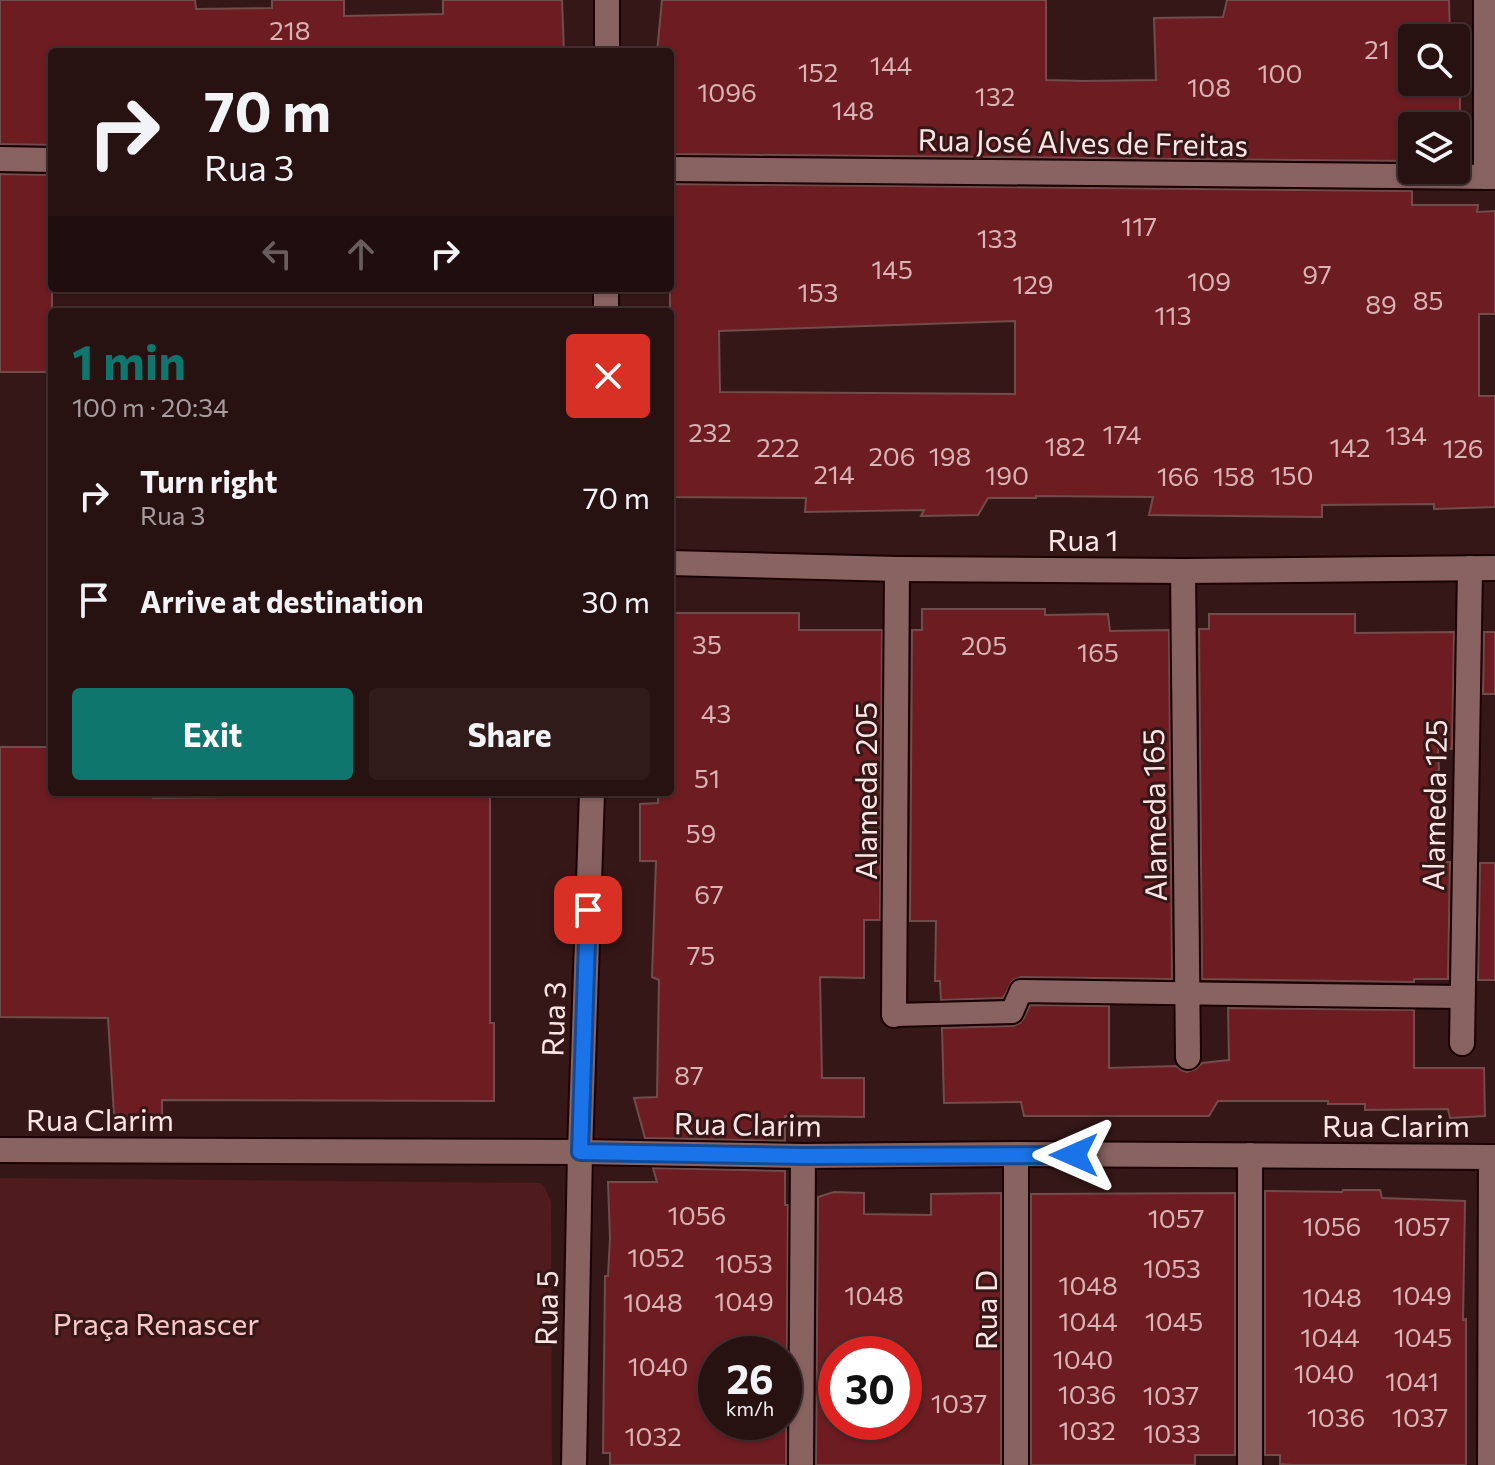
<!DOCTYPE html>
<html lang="en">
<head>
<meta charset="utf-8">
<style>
  :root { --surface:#281111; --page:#301a1a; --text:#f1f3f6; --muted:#a59d9f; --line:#443131; --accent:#0f766e }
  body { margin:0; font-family:Commissioner,sans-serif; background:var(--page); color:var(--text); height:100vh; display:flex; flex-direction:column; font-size:30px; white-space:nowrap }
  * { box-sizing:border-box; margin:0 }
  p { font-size:26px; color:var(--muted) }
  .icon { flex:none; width:44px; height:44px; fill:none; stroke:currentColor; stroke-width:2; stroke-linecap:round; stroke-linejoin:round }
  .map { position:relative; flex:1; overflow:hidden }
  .sheet { position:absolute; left:48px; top:308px; width:626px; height:488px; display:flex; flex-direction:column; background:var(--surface); border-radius:8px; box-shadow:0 2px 6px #0004,0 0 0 2px var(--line) }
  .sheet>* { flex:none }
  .top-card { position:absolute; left:48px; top:48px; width:626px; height:244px; border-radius:8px; box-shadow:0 2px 6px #0004,0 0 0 2px var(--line); background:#281111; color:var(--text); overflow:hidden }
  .controls { position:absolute; left:1398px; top:24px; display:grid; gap:16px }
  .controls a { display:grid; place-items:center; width:72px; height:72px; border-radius:8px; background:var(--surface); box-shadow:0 2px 6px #0004,0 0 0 2px var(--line); font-size:40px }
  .speed { position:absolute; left:698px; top:1336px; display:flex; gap:16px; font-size:40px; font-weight:700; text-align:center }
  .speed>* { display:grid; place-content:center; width:104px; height:104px; border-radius:50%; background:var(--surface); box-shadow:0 2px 6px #0004,0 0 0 2px var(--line); line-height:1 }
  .speed small { font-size:20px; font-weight:400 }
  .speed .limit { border:12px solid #d22; background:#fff; color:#111 }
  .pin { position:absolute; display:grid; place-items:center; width:68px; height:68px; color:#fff; margin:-34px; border-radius:16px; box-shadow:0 4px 12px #0006 }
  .me { position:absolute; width:88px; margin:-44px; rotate:270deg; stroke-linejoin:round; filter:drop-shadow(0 0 6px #0008) }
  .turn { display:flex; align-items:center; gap:28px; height:168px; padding:0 24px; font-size:36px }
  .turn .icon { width:104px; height:104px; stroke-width:2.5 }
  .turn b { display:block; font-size:56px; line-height:68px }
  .lanes { display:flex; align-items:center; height:76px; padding:0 24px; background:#0003; justify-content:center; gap:40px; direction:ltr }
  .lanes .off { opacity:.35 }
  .round { display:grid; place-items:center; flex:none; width:84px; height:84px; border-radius:8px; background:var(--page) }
  .headline { display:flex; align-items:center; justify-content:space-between; height:136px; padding:0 24px }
  h1 { font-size:48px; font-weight:700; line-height:60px; color:var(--accent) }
  .action { display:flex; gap:16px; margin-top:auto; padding:16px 24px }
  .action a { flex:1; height:92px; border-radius:8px; background:var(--accent); color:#fff; font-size:32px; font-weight:700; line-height:92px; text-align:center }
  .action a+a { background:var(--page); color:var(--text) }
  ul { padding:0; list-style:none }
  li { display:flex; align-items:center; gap:24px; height:104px; padding:0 24px }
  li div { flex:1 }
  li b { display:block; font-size:30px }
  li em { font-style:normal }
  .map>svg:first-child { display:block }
  .green { fill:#4f1b1d }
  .building { fill:#6d1c22; stroke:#704c4b; stroke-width:2; fill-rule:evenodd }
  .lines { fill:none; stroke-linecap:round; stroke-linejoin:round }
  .lane-casing { stroke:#1b0204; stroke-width:26 }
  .street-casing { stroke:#1b0204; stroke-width:28 }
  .lane { stroke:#896362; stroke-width:22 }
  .street { stroke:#896362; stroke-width:24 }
  .route-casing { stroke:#114b97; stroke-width:20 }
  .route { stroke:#1a73e8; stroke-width:14 }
  .labels { text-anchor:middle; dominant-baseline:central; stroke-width:6; stroke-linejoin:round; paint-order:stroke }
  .number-label { font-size:26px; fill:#d8b4b4 }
  .street-label { font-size:30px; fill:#fce6e5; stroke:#361717 }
  .park-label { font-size:30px; fill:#fac8c6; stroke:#361717 }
</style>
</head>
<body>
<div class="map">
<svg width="1495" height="1465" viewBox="0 0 1495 1465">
  <rect width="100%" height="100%" fill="#361717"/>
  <path class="green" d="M 0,1178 L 540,1183 L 545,1188 L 551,1202 L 552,1465 L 0,1465 Z"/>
  <g class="building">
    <path d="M 0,0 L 195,0 L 196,9 L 272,8 L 272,0 L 344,0 L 344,16 L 443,14 L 443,0 L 562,0 L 564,52 L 52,52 L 52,145 L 0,144 Z"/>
    <path d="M 662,0 L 1046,0 L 1046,80 L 1084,81 L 1156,80 L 1154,18 L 1223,17 L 1227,0 L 1449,0 L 1450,38 L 1412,38 L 1412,82 L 1456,82 L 1456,73 L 1460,73 L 1460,111 L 1453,111 L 1453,126 L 1412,126 L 1412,161 L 670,154 L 670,52 L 657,52 Z"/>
    <path d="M 0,174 L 52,175 L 52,372 L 0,372 Z"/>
    <path d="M 670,184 L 1412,191 L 1412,205 L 1478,205 L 1477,212 L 1495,211 L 1495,314 L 1479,314 L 1479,396 L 1495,396 L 1495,507 L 1434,509 L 1434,504 L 1322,505 L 1322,517 L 1149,515 L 1153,497 L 1036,496 L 1036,498 L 988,498 L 978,515 L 921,516 L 924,510 L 805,512 L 806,498 L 670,497 ZM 1015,321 L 1015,394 L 720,392 L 719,331 Z"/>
    <path d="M 922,609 L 1045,609 L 1045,615 L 1108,614 L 1110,631 L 1169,630 L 1172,979 L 1021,977 L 1013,980 L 1003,998 L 941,1000 L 940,981 L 935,981 L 936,921 L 910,921 L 912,630 L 922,630 Z"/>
    <path d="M 670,613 L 799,613 L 799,630 L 882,630 L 880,920 L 864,920 L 864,978 L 820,977 L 822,1078 L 864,1078 L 864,1117 L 785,1116 L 785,1141 L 645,1138 L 634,1098 L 657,1097 L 659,980 L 652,977 L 656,861 L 640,861 L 640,804 L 658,803 L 658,792 L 670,792 Z"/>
    <path d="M 1209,614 L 1355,614 L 1355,633 L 1454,632 L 1452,749 L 1438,748 L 1439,770 L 1437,771 L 1437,862 L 1450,862 L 1448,979 L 1414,979 L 1414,982 L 1202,979 L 1199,629 L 1209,629 Z"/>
    <path d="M 1484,632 L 1495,632 L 1495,694 L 1483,694 Z"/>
    <path d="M 0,747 L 52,747 L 52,792 L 153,792 L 153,798 L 490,794 L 490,1023 L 494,1023 L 494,1101 L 162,1100 L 162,1114 L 119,1117 L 118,1114 L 114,1115 L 108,1018 L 0,1017 Z"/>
    <path d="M 1480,863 L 1495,863 L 1495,980 L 1478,980 Z"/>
    <path d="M 1030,1005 L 1109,1006 L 1109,1068 L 1176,1066 L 1181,1070 L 1187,1072 L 1196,1069 L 1202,1063 L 1229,1060 L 1228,1008 L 1414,1010 L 1414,1068 L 1484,1068 L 1485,1116 L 1450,1118 L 1448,1109 L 1365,1110 L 1365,1104 L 1328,1104 L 1328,1101 L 1218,1101 L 1209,1116 L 1024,1116 L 1021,1102 L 944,1103 L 942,1028 L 1013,1026 L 1020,1023 L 1024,1018 Z"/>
    <path d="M 653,1168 L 785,1171 L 785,1205 L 788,1205 L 786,1465 L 610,1465 L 610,1453 L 603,1453 L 605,1276 L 608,1276 L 610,1238 L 608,1182 L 657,1182 ZM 716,1354 L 784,1354 L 784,1422 L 716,1422 Z"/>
    <path d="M 1343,1190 L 1380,1190 L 1382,1198 L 1465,1201 L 1463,1320 L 1466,1319 L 1466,1465 L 1292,1465 L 1280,1464 L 1280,1455 L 1265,1455 L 1265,1191 L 1342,1192 Z"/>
    <path d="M 834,1192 L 864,1193 L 864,1214 L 931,1215 L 931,1194 L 1001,1193 L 1001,1465 L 816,1465 L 818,1197 ZM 836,1354 L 904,1354 L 904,1422 L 836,1422 Z"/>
    <path d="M 1235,1193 L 1235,1455 L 1195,1455 L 1195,1465 L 1031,1465 L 1031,1194 Z"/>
  </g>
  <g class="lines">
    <defs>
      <path id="lane" d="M 894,1015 L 1012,1012 L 1021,991 L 1462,997"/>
      <g id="street">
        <path d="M 607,0 L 607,52"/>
        <path d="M 0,159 L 52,160"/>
        <path d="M 670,169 L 1495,177"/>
        <path d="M 1486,177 L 1486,0"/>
        <path d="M 606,312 L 606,288"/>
        <path d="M 670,563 L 897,569 L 1183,571 L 1495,568"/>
        <path d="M 1183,571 L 1188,1057"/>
        <path d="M 894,1015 L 897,569"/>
        <path d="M 1462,1043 L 1470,568"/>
        <path d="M 0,1150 L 580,1152 L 803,1156 L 1016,1154 L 1495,1157"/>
        <path d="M 574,1465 L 580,1152 L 592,792"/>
        <path d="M 801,1465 L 803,1156"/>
        <path d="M 1016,1465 L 1016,1154"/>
        <path d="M 1250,1465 L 1250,1155"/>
        <path d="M 1490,1465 L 1491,1157"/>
      </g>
    </defs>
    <use href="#lane" class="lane-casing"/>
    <use href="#street" class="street-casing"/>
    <use href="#lane" class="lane"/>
    <use href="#street" class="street"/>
  </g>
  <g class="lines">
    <defs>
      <path id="route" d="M 588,910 L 580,1152 L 803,1156 L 1074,1155"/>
    </defs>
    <use href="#route" class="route-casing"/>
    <use href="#route" class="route"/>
  </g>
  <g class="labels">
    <g class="number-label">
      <text x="290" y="29">218</text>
      <text x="1377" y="48">21</text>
      <text x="891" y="64">144</text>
      <text x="818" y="71">152</text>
      <text x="1280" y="72">100</text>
      <text x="1209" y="86">108</text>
      <text x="727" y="91">1096</text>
      <text x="995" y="95">132</text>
      <text x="853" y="109">148</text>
      <text x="1139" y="225">117</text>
      <text x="997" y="237">133</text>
      <text x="892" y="268">145</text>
      <text x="1317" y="273">97</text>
      <text x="1209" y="280">109</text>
      <text x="1033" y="283">129</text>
      <text x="818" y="291">153</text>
      <text x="1428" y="299">85</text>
      <text x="1381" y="303">89</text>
      <text x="1173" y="314">113</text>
      <text x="710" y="431">232</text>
      <text x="1122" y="433">174</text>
      <text x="1406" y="434">134</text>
      <text x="1065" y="445">182</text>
      <text x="778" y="446">222</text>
      <text x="1350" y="446">142</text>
      <text x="1463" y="447">126</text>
      <text x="892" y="455">206</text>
      <text x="950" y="455">198</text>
      <text x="834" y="473">214</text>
      <text x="1007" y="474">190</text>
      <text x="1292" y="474">150</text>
      <text x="1178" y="475">166</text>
      <text x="1234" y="475">158</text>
      <text x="707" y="643">35</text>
      <text x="984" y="644">205</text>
      <text x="1098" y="651">165</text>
      <text x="716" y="712">43</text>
      <text x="707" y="777">51</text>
      <text x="701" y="832">59</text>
      <text x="709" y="893">67</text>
      <text x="701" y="954">75</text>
      <text x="689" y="1074">87</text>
      <text x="697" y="1214">1056</text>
      <text x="1176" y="1217">1057</text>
      <text x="1332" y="1225">1056</text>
      <text x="1422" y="1225">1057</text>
      <text x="656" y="1256">1052</text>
      <text x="744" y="1262">1053</text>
      <text x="1172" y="1267">1053</text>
      <text x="1088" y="1284">1048</text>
      <text x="874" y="1294">1048</text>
      <text x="1422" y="1294">1049</text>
      <text x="1332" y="1296">1048</text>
      <text x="744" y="1300">1049</text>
      <text x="653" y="1301">1048</text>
      <text x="1088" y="1320">1044</text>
      <text x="1174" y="1320">1045</text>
      <text x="1330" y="1336">1044</text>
      <text x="1423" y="1336">1045</text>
      <text x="1083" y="1358">1040</text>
      <text x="658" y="1365">1040</text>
      <text x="1324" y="1372">1040</text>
      <text x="1412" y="1380">1041</text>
      <text x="1087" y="1393">1036</text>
      <text x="1171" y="1394">1037</text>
      <text x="959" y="1402">1037</text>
      <text x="1336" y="1416">1036</text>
      <text x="1420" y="1416">1037</text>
      <text x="1087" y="1429">1032</text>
      <text x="1172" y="1432">1033</text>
      <text x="653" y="1435">1032</text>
    </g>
    <g class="street-label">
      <text transform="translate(1083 141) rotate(1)">Rua José Alves de Freitas</text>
      <text x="1083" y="538">Rua 1</text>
      <text transform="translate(864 791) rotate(-90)">Alameda 205</text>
      <text transform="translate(1433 805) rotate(-89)">Alameda 125</text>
      <text transform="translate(1153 815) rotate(-91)">Alameda 165</text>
      <text transform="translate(552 1019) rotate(-88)">Rua 3</text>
      <text x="100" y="1118">Rua Clarim</text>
      <text transform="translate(748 1123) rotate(1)">Rua Clarim</text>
      <text x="1396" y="1124">Rua Clarim</text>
      <text transform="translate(545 1308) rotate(-89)">Rua 5</text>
      <text transform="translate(984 1310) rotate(-90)">Rua D</text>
    </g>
    <g class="park-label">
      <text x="156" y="1322">Praça Renascer</text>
    </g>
  </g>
</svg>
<div class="controls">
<a><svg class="icon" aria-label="search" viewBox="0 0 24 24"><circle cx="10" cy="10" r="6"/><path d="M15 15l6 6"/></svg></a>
<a><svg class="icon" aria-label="layers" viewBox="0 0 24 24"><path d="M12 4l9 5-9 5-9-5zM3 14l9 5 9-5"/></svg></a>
</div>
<div class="speed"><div>26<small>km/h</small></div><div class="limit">30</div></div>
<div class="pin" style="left:588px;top:910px;background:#d93025"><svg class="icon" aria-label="arrive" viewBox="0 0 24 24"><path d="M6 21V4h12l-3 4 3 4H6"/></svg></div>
<svg class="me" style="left:1074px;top:1155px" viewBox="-20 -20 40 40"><path d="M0-17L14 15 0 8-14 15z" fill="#1a73e8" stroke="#fff" stroke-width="4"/></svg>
<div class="top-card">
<div class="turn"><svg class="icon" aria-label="right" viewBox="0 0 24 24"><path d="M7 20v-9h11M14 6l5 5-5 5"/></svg><div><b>70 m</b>Rua 3</div></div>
<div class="lanes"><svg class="icon off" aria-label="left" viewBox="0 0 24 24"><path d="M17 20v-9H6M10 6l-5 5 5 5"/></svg><svg class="icon off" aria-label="ahead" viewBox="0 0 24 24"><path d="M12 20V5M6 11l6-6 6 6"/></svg><svg class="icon" aria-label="right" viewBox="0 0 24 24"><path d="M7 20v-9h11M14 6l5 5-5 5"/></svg></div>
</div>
<section class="sheet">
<div class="headline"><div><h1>1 min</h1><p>100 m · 20:34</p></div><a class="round" style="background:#d93025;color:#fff"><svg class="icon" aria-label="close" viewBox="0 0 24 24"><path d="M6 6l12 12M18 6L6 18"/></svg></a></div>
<ul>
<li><svg class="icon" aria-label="right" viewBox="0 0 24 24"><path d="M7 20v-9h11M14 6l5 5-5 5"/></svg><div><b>Turn right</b><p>Rua 3</p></div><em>70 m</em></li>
<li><svg class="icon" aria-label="arrive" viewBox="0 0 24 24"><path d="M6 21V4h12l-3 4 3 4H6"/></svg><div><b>Arrive at destination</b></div><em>30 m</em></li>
</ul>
<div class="action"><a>Exit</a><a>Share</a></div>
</section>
</div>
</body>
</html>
